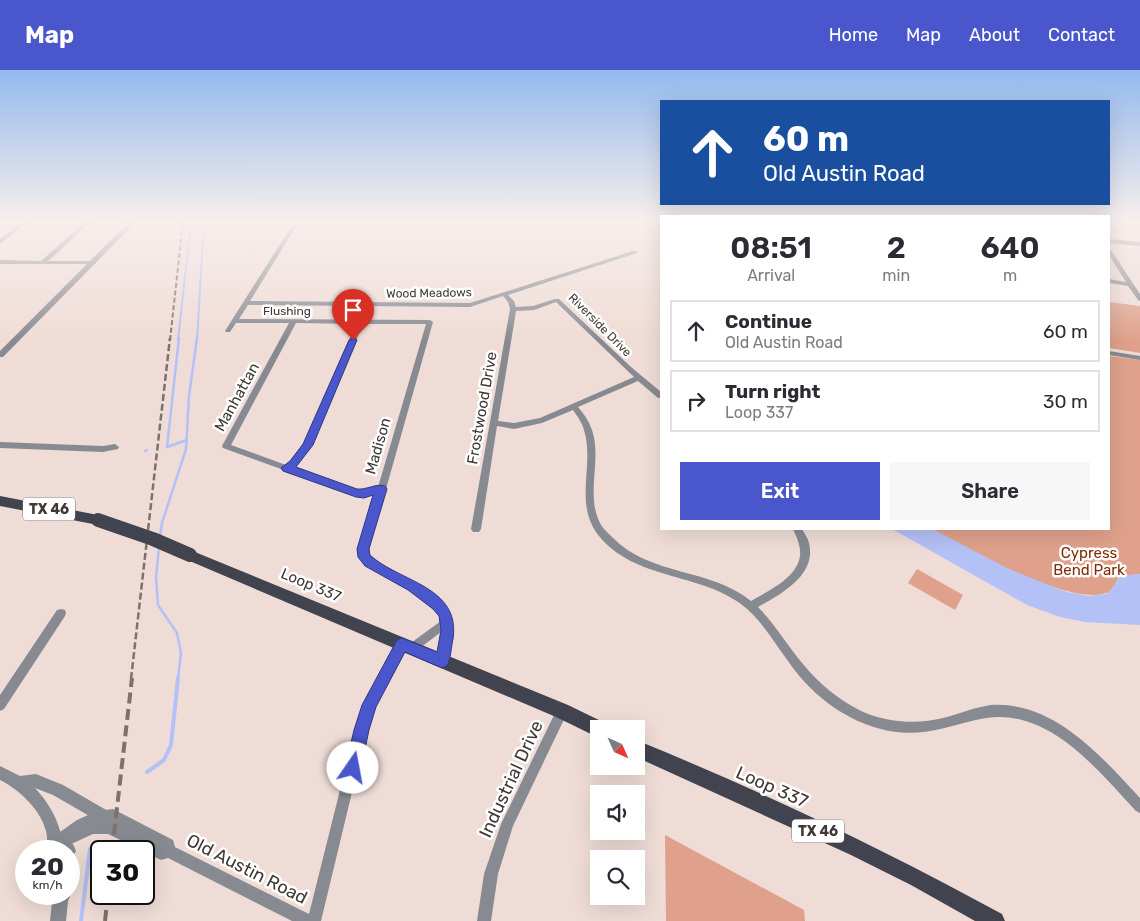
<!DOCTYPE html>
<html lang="en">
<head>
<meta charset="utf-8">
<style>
  :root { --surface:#fff; --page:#f7f7f7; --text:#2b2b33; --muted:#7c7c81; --line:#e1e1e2; --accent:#4a56cb }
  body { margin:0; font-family:Rubik,sans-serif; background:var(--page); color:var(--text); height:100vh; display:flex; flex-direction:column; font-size:19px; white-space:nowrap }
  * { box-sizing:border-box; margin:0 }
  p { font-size:16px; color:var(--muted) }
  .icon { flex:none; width:28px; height:28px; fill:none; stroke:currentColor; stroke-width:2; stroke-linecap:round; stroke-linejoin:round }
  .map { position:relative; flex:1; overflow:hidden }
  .details { position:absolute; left:660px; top:145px; width:450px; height:315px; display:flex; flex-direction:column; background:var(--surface); border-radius:0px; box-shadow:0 5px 20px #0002 }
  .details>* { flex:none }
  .banner { position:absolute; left:660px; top:30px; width:450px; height:105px; border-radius:0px; box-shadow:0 5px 20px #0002; background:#1a4fa0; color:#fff; overflow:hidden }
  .needle { width:32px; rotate:135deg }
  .buttons { position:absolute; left:590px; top:650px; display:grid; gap:10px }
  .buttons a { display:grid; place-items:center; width:55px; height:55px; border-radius:0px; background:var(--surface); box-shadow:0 5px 20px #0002; font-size:25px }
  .speed { position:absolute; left:15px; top:770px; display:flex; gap:10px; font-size:25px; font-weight:700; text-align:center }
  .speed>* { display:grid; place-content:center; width:65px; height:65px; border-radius:50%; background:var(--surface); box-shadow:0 5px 20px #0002; line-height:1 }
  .speed small { font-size:12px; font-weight:400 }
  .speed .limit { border:2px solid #111; border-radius:8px; background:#fff; color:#111 }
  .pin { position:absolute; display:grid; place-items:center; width:42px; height:42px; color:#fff; margin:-51px -21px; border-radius:50% 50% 50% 0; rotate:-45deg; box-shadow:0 0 5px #0007 }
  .pin .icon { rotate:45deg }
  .me { position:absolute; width:55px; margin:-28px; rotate:12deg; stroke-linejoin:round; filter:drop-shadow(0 0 4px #0008) }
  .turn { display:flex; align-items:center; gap:18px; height:105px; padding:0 20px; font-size:22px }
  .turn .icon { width:65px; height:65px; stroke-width:2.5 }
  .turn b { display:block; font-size:35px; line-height:42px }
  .eta { display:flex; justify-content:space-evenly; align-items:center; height:85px; text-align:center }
  .eta b { font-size:30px; font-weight:600; line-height:35px }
  .button { display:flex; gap:10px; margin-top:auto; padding:10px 20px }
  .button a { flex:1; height:58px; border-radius:0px; background:var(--accent); color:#fff; font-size:20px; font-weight:600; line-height:58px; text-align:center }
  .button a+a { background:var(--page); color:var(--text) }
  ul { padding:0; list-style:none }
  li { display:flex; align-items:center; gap:15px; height:62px; margin:0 10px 8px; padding:0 10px; border:2px solid var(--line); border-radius:0px }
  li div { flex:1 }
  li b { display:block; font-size:19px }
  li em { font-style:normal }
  header { display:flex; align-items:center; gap:30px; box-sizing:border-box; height:70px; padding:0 25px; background:var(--accent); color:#fff }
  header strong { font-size:24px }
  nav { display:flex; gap:28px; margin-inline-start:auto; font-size:18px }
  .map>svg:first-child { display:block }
  .green { fill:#dfa18b }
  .water { fill:#b4c1f7 }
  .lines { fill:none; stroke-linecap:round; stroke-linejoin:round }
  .stream-far2 { stroke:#b4c1f7; stroke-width:2 }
  .stream-far1 { stroke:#b4c1f7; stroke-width:2.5 }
  .stream { stroke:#b4c1f7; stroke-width:4 }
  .minor { fill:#888a91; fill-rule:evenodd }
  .tertiary { fill:#888a91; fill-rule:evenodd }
  .primary { fill:#41444f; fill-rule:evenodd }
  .rail-far2 { stroke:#7d716d; stroke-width:2; stroke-dasharray:5 2.5; stroke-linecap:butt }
  .rail-far1 { stroke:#7d716d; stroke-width:2.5; stroke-dasharray:7 3; stroke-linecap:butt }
  .rail { stroke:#7d716d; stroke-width:4; stroke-dasharray:11 5.5; stroke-linecap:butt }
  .primary-bridge { stroke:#41444f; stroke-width:14 }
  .route { fill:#4a56cb; stroke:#303884 }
  .labels { text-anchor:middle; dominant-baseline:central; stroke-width:5; stroke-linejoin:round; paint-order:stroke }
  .far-street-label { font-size:12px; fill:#403936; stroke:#fff }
  .shield { fill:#fff; stroke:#797472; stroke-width:1 }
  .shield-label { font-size:14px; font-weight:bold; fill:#403936 }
  .street-label { font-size:15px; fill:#403936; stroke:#fff }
  .park-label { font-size:15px; fill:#812a03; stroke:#fff }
  .near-street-label { font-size:18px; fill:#403936; stroke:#fff }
</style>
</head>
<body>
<header>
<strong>Map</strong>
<nav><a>Home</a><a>Map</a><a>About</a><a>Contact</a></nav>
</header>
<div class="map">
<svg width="1140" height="851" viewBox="0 0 1140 851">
  <rect width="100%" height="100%" fill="#efdcd6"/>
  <g class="green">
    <path d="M 1109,232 L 1140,236 L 1140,283 L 1109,278 Z"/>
    <path d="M 1109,286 L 1140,290 L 1140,504 L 1120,506 C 1116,511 1113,521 1106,523 C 1069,536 966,478 932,459 L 1109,459 Z"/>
    <path d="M 917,499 L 963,525 L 955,540 L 908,513 Z"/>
    <path d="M 665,765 L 804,840 L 805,851 L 666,851 Z"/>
  </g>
  <path class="water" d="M 892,459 L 932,459 L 1011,500 L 1067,522 L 1089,526 L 1106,524 L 1111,520 L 1120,506 L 1140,504 L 1140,555 L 1085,552 L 1060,547 L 1027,535 Z"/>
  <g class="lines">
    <g class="stream-far2">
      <path d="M 178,270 L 191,152"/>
      <path d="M 197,270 L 204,152"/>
    </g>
    <g class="stream-far1">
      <path d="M 179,268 L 167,377 L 187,370"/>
      <path d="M 145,381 L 147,380"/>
      <path d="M 160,466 L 162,453 L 186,379 L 189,326 L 197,268"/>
      <path d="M 159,477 L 156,508 L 158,535 L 177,563 L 181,583 L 178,609"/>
    </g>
    <g class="stream">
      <path d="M 147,702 L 164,690 L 171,675 L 178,608"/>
      <path d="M 81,851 L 90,779"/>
    </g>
    <g class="minor">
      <path d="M 22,152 L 28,152 L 0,174 L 0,169 Z"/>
      <path d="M 85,152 L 91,152 L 48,191 L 93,191 L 96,193 L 95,194 L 0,194 L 0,190 L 41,191 Z"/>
      <path d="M 294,152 L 299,152 L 250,231 L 470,233 L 633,181 L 637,181 L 637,183 L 508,225 L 514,231 L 516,237 L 533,236 L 555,229 L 559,229 L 631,297 L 661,322 L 661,328 L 658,328 L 638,311 L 578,337 C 584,344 589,351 592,360 C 602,389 586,422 599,451 C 602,458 608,463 613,468 C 650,506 711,498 751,531 C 768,521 797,508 800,486 C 801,476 797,468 793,459 L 802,459 C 804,463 808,468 809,473 C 817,505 781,524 758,537 C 775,554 787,575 803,594 C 818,613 839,630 861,641 C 887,653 919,655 947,647 C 961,643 976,637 991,635 C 1054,631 1101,686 1140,728 L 1140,743 L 1136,741 C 1095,697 1044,632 976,650 C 939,659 915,669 877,658 C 840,647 809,622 788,591 C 773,571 761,549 741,534 C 697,502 635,510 599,466 C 573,434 595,395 584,360 C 582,352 577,346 573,340 L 542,353 L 514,359 L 497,356 L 481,459 L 479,462 L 473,462 L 471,459 L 510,239 L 508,232 L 503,226 L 470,237 L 248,235 L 239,249 L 430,250 L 433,252 L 368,483 L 379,493 L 430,523 L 448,539 L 451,546 L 452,560 L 446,595 L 442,596 L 438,595 L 437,591 L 441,562 L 416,581 L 412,583 L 408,581 L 407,578 L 408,575 L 441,551 C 440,528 372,508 358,483 L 376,424 L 364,427 L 353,425 L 223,378 L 222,376 L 289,253 L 236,253 L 230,262 L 226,262 L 225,261 ZM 556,232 L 634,307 L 540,348 L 514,353 L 498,351 L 516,241 L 534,240 ZM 296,253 L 356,254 L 304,374 L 291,392 L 286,395 L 231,375 ZM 363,254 L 426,254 L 378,417 L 364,421 L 357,420 L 294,398 L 312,375 Z"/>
      <path d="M 1109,169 L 1140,172 L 1140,176 L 1109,173 Z"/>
      <path d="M 1109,179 L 1111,180 L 1140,224 L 1140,231 L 1138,230 L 1128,216 L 1109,213 L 1109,209 L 1126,212 L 1109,185 Z"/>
      <path d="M 1109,281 L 1140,286 L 1140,290 L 1109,285 Z"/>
      <path d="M 0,372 L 103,376 L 115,374 L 119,377 L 118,379 L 103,382 L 0,378 Z"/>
      <path d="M 61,539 L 65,540 L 66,543 L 65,546 L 4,639 L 0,641 L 0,625 L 57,540 Z"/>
      <path d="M 402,569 L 406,571 L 407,574 L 374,637 L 367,660 L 321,851 L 292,851 L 168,788 L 161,790 L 108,764 L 93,764 L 56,781 L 51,779 L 49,774 L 51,769 L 57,764 L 77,750 L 97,741 L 113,739 L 173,770 L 175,777 L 309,844 L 355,660 L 365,631 L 398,571 Z"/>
      <path d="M 562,635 L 566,637 L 568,641 L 513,756 L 498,804 L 491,851 L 477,851 L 484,804 L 501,754 L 558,637 Z"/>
    </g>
    <g class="tertiary">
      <path d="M 129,152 L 136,152 L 3,287 L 0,287 L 0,281 Z"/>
      <path d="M 0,696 L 20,706 L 36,704 L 63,715 L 108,741 L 110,746 L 108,751 L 103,753 L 98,751 L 53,725 L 35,718 C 49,733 58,749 62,769 L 73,774 L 76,781 L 73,786 L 69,788 L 69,781 L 47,781 C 47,773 48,766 45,758 C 39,738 18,719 0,710 Z"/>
      <path d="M 69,819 L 71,824 L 68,831 L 66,851 L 50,851 L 52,831 L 55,824 L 69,824 Z"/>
    </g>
    <g class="primary">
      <path d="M 0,426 L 98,445 L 103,446 L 104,450 L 103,454 L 98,455 L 0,436 Z"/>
      <path d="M 190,480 L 568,635 L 605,653 L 607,659 L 599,659 L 599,667 L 593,665 L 556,647 L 185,489 L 183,485 L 185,481 Z"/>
      <path d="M 636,670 C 761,721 884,779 1002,844 L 1005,851 L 975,851 L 911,815 L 851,785 L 636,687 Z"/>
    </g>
    <path class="rail-far2" d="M 170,270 L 183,152"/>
    <path class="rail-far1" d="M 131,609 L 170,268"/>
    <g class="rail">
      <path d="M 112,781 L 132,608"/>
      <path d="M 105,851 L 108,824"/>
    </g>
    <path class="primary-bridge" d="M 98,450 L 153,469 L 190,485"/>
  </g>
  <linearGradient id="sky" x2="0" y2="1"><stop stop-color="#93b9ee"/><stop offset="0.56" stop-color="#f8efed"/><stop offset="1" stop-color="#f8efed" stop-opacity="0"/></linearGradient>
  <rect width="1140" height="271" fill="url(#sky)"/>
  <path class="route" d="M 353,267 L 357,270 L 313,375 L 296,397 L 357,419 C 367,420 376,413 385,416 L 387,419 L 369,479 L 370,485 C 399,512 461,516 453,569 C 451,578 451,588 447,596 L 442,598 L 405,582 L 376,637 L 369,660 L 361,698 L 358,704 L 353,706 L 347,704 L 345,698 L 354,660 L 362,635 L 397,570 L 402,568 L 437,582 L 441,560 L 439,546 L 433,539 L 408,520 L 365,496 L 358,487 L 357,479 L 373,425 L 364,428 L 356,427 L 283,401 L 281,398 L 290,391 L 303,374 L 349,270 Z"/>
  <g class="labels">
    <g class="far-street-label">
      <text transform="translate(429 223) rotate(-1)">Wood Meadows</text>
      <text x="287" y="241">Flushing</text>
      <text transform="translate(600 255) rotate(45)">Riverside Drive</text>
    </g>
    <g class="shield">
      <rect x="23" y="427.5" width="52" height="23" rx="4"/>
      <rect x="792" y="749.5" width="52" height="23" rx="4"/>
    </g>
    <g class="shield-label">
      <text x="49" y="439">TX 46</text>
      <text x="818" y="761">TX 46</text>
    </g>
    <g class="street-label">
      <text transform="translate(237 327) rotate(-61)">Manhattan</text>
      <text transform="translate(482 338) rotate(-80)">Frostwood Drive</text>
      <text transform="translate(378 376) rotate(-74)">Madison</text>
      <text transform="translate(311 515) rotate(23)">Loop 337</text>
    </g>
    <g class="park-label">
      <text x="1089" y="483">Cypress<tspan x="1089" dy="17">Bend Park</tspan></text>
    </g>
    <g class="near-street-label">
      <text transform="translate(511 709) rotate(-65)">Industrial Drive</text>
      <text transform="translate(772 717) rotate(24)">Loop 337</text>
      <text transform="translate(247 799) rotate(27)">Old Austin Road</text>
    </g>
  </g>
</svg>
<div class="buttons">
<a><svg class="needle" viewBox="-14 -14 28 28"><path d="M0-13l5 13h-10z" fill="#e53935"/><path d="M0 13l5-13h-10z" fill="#7c7c81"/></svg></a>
<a><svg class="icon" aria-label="sound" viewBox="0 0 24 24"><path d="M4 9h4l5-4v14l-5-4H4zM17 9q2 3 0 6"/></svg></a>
<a><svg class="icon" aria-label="search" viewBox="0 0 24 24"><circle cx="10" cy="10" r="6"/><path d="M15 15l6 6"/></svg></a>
</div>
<div class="speed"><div>20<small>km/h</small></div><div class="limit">30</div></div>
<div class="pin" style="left:353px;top:270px;background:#d93025"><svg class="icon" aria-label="arrive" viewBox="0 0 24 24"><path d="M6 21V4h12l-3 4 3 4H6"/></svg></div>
<svg class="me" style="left:353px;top:698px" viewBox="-20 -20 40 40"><circle r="19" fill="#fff"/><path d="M0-13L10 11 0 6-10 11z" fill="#4a56cb"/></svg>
<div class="banner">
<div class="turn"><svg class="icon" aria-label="ahead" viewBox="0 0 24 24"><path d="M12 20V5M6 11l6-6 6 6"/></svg><div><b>60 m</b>Old Austin Road</div></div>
</div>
<section class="details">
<div class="eta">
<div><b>08:51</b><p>Arrival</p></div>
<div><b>2</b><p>min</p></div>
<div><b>640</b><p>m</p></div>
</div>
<ul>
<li><svg class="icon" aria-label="ahead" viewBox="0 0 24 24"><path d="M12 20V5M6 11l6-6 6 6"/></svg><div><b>Continue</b><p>Old Austin Road</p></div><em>60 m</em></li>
<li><svg class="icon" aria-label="right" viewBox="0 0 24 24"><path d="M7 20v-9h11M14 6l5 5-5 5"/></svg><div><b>Turn right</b><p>Loop 337</p></div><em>30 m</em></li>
</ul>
<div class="button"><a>Exit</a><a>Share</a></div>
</section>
</div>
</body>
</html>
